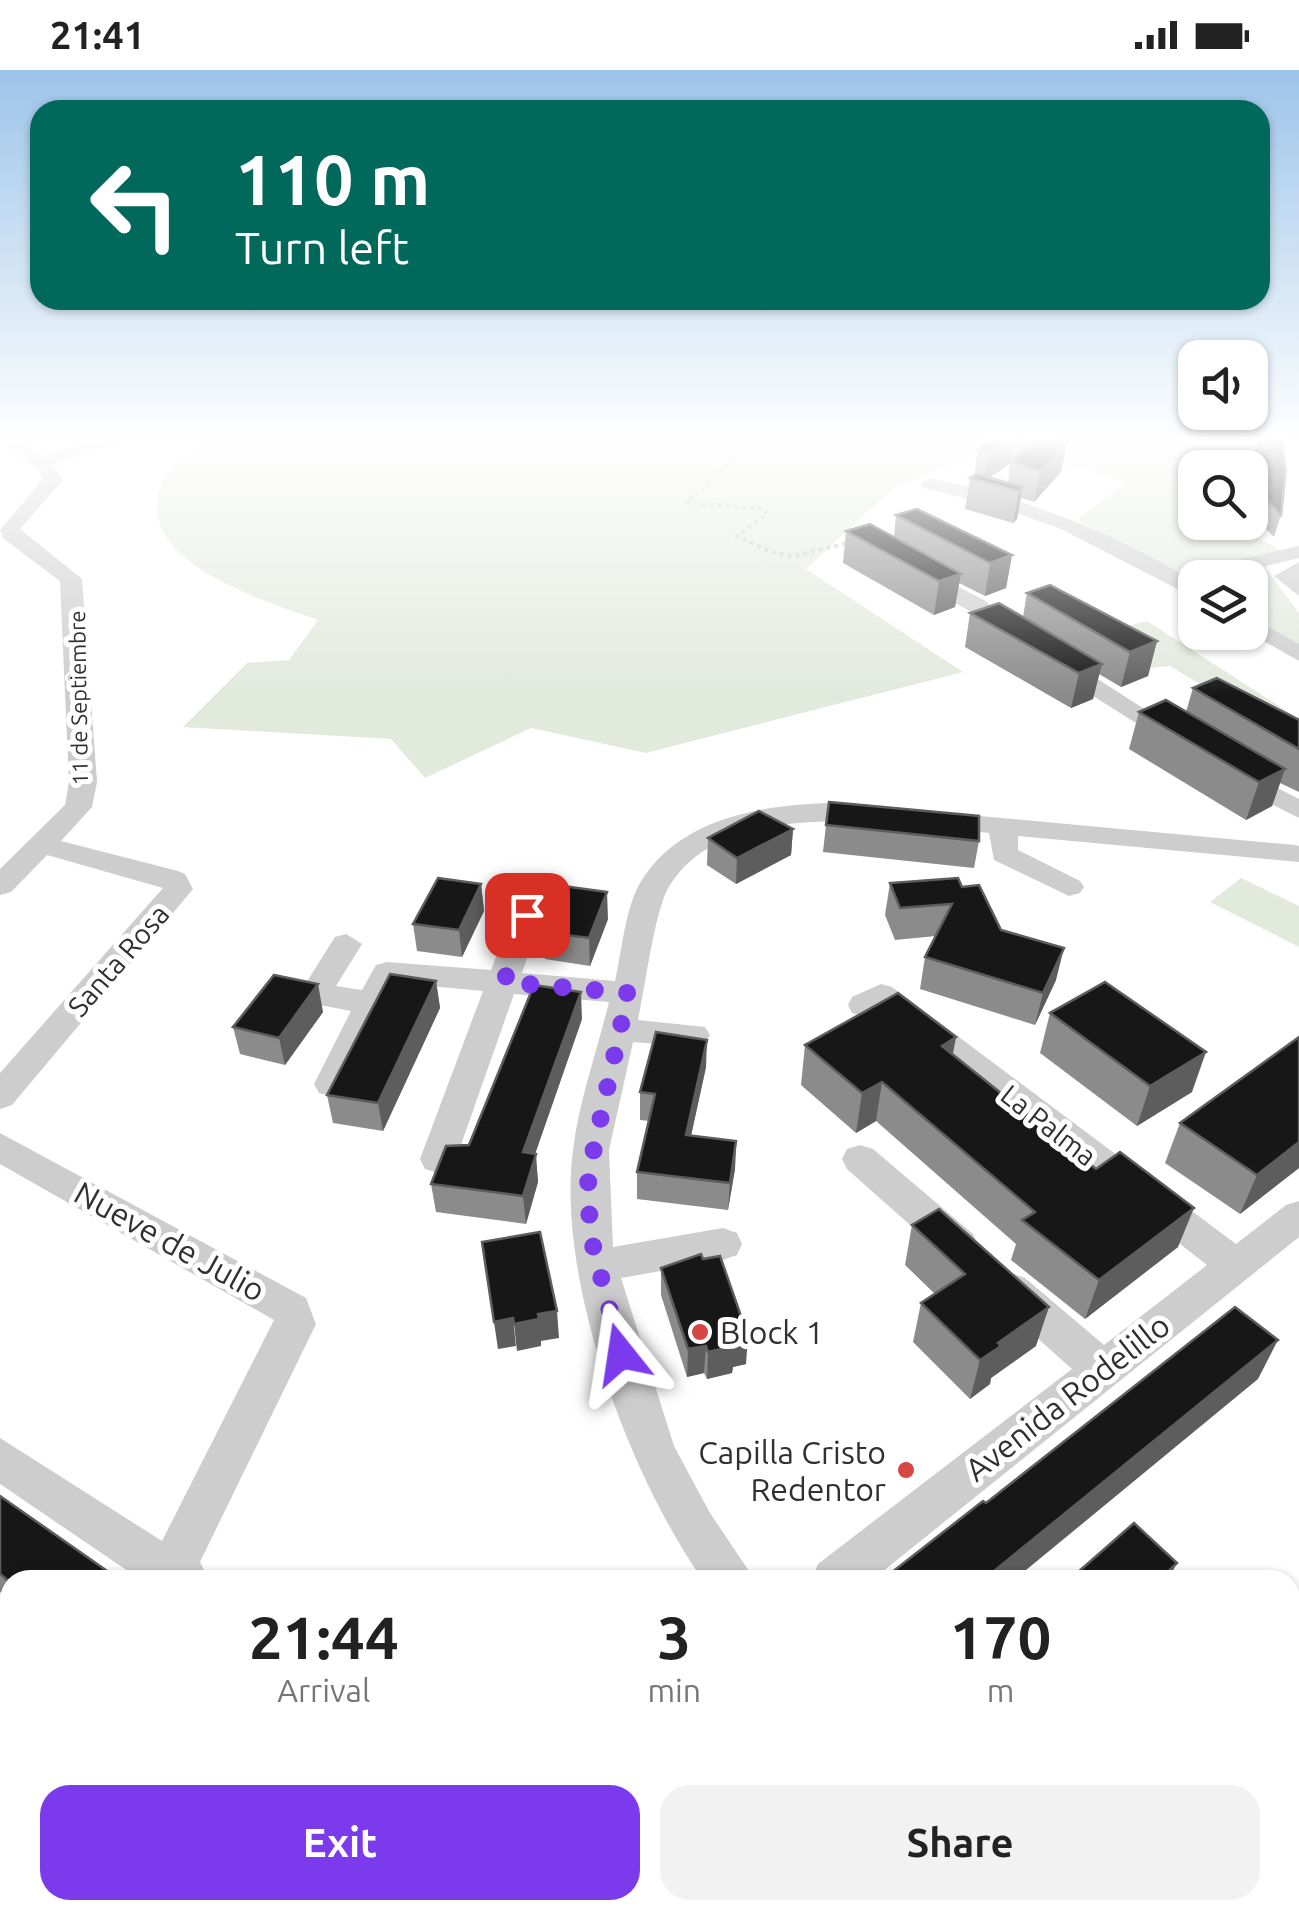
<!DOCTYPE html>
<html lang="en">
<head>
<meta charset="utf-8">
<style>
  :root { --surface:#fff; --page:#f2f2f2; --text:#222; --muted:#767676; --accent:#7c3aed }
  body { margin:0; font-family:Ubuntu,sans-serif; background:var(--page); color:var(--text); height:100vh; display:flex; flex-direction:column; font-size:38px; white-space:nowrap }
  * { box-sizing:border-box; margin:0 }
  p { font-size:32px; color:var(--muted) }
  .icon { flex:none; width:55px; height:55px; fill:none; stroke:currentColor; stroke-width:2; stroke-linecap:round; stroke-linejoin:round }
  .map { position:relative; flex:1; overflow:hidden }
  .details { position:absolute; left:0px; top:1500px; width:1300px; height:350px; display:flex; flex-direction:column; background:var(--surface); border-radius:30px 30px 0 0; box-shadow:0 2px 8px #0004 }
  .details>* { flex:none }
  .hud { position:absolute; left:30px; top:30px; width:1240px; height:210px; border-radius:30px; box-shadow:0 2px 8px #0004; background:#00695c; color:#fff; overflow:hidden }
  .controls { position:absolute; left:1178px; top:270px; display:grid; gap:20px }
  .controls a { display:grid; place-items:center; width:90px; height:90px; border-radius:20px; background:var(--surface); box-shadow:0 2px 8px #0004; font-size:50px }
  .pin { position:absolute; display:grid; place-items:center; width:85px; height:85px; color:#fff; margin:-42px; border-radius:20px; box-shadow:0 5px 15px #0006 }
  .me { position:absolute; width:110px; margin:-55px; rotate:345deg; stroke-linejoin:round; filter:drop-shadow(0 0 8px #0008) }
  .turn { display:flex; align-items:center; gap:35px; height:210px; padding:0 40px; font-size:45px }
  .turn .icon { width:130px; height:130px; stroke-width:2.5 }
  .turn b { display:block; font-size:70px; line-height:85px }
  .eta { display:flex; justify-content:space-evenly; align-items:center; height:170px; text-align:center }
  .eta b { font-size:60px; font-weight:600; line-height:70px }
  .primary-button { display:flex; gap:20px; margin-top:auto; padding:20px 40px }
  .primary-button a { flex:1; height:115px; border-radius:30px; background:var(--accent); color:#fff; font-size:40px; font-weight:600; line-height:115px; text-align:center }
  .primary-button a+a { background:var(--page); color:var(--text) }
  .status { display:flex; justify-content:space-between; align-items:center; height:70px; padding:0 50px; background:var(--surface); direction:ltr }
  .status svg { height:28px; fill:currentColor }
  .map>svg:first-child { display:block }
  .green { fill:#e2e9dd }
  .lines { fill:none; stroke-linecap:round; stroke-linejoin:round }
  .path { stroke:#cacaca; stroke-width:4; stroke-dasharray:4 4; stroke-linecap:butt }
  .minor { fill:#cdcdcd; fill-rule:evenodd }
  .wall { fill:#8b8b8b; fill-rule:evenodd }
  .shaded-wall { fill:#5d5d5d }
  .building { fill:#171717; stroke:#5d5d5d; stroke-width:2.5 }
  .route { stroke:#7c3aed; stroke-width:18; stroke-dasharray:0 32.4 }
  .poi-dot { fill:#d64643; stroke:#fff; stroke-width:4 }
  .labels { text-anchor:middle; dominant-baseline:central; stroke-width:10; stroke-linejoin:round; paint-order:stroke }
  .far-street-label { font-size:22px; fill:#303030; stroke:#fff }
  .street-label { font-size:28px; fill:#303030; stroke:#fff }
  .near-street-label { font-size:32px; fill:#303030; stroke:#fff }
  .near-poi-label { font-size:32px; fill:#303030; stroke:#fff; text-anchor:start }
</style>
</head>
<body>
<div class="status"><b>21:41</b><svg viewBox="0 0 49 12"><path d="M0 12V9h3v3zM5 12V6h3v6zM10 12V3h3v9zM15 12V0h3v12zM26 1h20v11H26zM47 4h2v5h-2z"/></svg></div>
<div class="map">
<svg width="1299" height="1850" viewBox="0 0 1299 1850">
  <rect width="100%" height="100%" fill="#fff"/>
  <g class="green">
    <path d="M 212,366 L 1256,366 L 1234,374 L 1231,397 L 1195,398 L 1195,452 L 1236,453 L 1239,459 L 1281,480 L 1186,503 L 1170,500 L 1077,450 L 1126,412 L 1074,396 L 999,382 L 976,383 L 893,418 L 806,499 L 963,602 L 646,683 L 531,658 L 425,708 L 391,669 L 183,657 L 247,593 L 289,590 L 318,550 C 266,531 129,491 162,414 C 169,396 196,379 212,366 Z"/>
    <path d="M 1262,493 L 1299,543 L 1299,578 L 1250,549 L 1250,508 L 1205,508 Z"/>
    <path d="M 1147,551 L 1299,649 L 1299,674 L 1170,596 L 1152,598 L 1124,583 L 1128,556 Z"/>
    <path d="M 1241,808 L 1299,836 L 1299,877 L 1210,832 Z"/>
  </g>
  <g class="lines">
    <g class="path">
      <path d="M 726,366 L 732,373 L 730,392 L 686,433 L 764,439 L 767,444 L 737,466 L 771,482 L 793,486 L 848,473"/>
      <path d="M 1260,510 L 1262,538"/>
    </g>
    <g class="minor">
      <path d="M 0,366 L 15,366 L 42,385 L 109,366 L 136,367 L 53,394 L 63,410 L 20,459 L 82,509 L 97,712 L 92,737 L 61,771 L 178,801 L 185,804 L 193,819 L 12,1035 L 0,1039 L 0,1003 L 163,818 L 47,785 L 11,822 L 0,825 L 0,799 L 65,735 L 69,712 L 60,511 L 4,469 L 0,460 L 43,409 L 37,399 L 0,372 Z"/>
      <path d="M 930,408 C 1019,427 1101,457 1180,503 L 1299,476 L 1299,488 L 1216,508 L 1195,508 L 1195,528 L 1061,459 L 994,435 L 923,418 L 920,414 Z"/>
      <path d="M 1299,492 L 1299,526 L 1274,506 Z"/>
      <path d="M 918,496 L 984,530 L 1021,562 L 1021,572 L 1005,572 L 968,540 L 910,508 L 907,503 Z"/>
      <path d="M 1250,547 L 1299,574 L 1299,591 L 1248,562 Z"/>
      <path d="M 1060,588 L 1068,590 L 1188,667 L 1175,675 L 1166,672 L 1052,600 L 1048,595 L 1052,590 Z"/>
      <path d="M 1238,698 L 1299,729 L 1299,748 L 1228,712 L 1225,706 L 1228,700 Z"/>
      <path d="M 842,733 L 872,735 L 886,743 C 871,763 726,727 670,815 C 655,837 645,919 638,950 L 705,957 L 710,965 L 705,973 L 693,977 L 633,972 L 609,1080 L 613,1177 L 723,1158 L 737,1163 L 742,1174 L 737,1185 L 723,1190 L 621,1208 L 674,1376 L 710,1443 L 755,1510 L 703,1510 C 629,1406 556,1208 573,1080 C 579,1031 597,981 609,932 L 514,924 L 456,1089 L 451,1099 L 438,1103 L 425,1099 L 420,1089 L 483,921 L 397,913 L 343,1023 L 331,1026 L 319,1023 L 314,1014 L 351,941 L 304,932 L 299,924 L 335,867 L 346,864 L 362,874 L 336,916 L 362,920 L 376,895 L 387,892 L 491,900 L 512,845 L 527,835 L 542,845 L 522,903 L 615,911 C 622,881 625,839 640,813 C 680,745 771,733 842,733 Z"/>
      <path d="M 936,742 L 1295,775 L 1299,776 L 1299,792 L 1018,766 L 1018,780 L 1080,811 L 1084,817 L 1080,823 L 1069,826 L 994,790 L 989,763 L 926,756 L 922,750 Z"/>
      <path d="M 881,914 L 892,917 L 1236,1174 L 1286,1135 L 1299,1131 L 1299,1167 L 872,1510 L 811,1510 L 818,1494 L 1072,1299 L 997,1232 L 991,1220 L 997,1208 L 1011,1203 L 1025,1208 L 1104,1275 L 1207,1195 L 880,940 L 864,946 L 852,943 L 848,935 L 852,927 Z"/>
      <path d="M 0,1063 L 306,1228 L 316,1254 L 200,1492 L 209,1510 L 141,1510 L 0,1414 L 0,1368 L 162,1471 L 274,1250 L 0,1094 Z"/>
      <path d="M 860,1075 L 873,1079 L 973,1164 L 978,1175 L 973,1186 L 959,1191 L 945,1186 L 847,1099 L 842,1089 L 847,1079 Z"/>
      <path d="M 784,1840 L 840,1840 L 839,1850 L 783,1850 Z"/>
    </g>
  </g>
  <g class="wall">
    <path d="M 993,366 L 1034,366 L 1067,372 L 1061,402 L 1034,432 L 1021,428 L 1017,449 L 1013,453 L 965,439 L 970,408 L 974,406 L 978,379 ZM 1010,394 L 1008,413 L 990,407 Z"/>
    <path d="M 1259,366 L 1283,382 L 1281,445 L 1274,467 L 1257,450 L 1250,449 L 1250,400 Z"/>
    <path d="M 896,445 L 1012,485 L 1006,518 L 985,526 L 959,513 L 955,537 L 934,545 L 843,493 L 846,461 L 894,467 Z"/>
    <path d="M 1027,523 L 1157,571 L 1148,606 L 1121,617 L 1099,604 L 1093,629 L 1071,638 L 965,577 L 970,543 L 1023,547 Z"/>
    <path d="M 1193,618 L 1299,650 L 1299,722 L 1280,713 L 1272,736 L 1246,750 L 1129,679 L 1139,642 L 1186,642 Z"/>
    <path d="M 826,755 L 979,771 L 974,798 L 823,782 Z"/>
    <path d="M 793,759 L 791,785 L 736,814 L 707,795 L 708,768 Z"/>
    <path d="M 890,813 L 962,817 L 1001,860 L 1056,910 L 1035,955 L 920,919 L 925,887 L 936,866 L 895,870 L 885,845 Z"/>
    <path d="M 481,814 L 484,841 L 462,887 L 417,881 L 413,854 Z"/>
    <path d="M 608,849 L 590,896 L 545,889 L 543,862 Z"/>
    <path d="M 436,911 L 440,938 L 383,1061 L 333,1053 L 327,1025 Z"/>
    <path d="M 323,942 L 285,995 L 240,984 L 233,957 Z"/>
    <path d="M 1050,943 L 1192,1022 L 1137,1056 L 1040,983 Z"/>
    <path d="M 582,949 L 535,1084 L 538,1112 L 526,1154 L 436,1142 L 431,1114 Z"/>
    <path d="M 956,967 L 953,984 L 1178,1177 L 1085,1249 L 1011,1190 L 1016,1174 L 876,1051 L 856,1063 L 801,1015 L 805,975 Z"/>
    <path d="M 1299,967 L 1299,1098 L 1240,1144 L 1165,1093 L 1180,1053 Z"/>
    <path d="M 706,997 L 691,1066 L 736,1071 L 735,1099 L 728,1140 L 637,1129 L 637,1102 L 649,1051 L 640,1050 L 640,1022 Z"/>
    <path d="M 939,1139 L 1036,1276 L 991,1308 L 990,1314 L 970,1329 L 913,1272 L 921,1233 L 935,1224 L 905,1195 L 912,1155 Z"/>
    <path d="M 661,1198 L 746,1294 L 733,1297 L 732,1303 L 707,1309 L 704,1303 L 687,1307 L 661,1225 Z"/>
    <path d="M 0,1426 L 10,1510 L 10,1530 L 0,1522 Z"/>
    <path d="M 0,1590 L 10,1598 L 10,1697 L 0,1689 Z"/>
    <path d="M 244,1840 L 394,1840 L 407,1850 L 256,1850 Z"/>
    <path d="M 466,1840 L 569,1840 L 564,1850 L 479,1850 Z"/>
  </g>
  <g class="shaded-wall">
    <path d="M 1012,366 L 1015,366 L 1010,394 L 984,411 L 989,381 Z"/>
    <path d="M 1067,372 L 1061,402 L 1034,432 L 1040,401 Z"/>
    <path d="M 1023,417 L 1017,449 L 1013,453 L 1019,421 Z"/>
    <path d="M 1012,485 L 1006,518 L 985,526 L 990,493 Z"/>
    <path d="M 961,504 L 955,537 L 934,545 L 939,511 Z"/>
    <path d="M 1157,571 L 1148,606 L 1121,617 L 1130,582 Z"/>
    <path d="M 1102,594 L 1093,629 L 1071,638 L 1079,603 Z"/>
    <path d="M 1285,699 L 1272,736 L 1246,750 L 1259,712 Z"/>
    <path d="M 793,759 L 791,785 L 736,814 L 737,788 Z"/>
    <path d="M 481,814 L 484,841 L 462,887 L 459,860 Z"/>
    <path d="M 607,822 L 608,849 L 590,896 L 589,868 Z"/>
    <path d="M 1064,878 L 1056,910 L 1035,955 L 1043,923 Z"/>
    <path d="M 436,911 L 440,938 L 383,1061 L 378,1033 Z"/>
    <path d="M 318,914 L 323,942 L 285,995 L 279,968 Z"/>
    <path d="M 581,922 L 582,949 L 526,1110 L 523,1082 Z"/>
    <path d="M 956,967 L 948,1007 L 942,976 Z"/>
    <path d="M 707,970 L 706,997 L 685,1093 L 686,1065 Z"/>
    <path d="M 1206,982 L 1192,1022 L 1137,1056 L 1150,1016 Z"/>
    <path d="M 882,1012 L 876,1051 L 856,1063 L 862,1023 Z"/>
    <path d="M 736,1071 L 735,1099 L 728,1140 L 730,1113 Z"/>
    <path d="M 1299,1072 L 1299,1098 L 1240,1144 L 1257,1105 Z"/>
    <path d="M 536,1084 L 538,1112 L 526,1154 L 523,1126 Z"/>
    <path d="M 1194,1138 L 1178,1177 L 1085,1249 L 1099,1210 Z"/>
    <path d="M 1049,1237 L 1036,1276 L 991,1308 L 990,1314 L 970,1329 L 980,1290 L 998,1273 Z"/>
    <path d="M 557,1241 L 559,1268 L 541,1271 L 541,1276 L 517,1281 L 514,1254 L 538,1244 Z"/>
    <path d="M 513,1248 L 516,1276 L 498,1279 L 494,1252 Z"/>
    <path d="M 748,1266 L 746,1294 L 733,1297 L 732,1303 L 707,1309 L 708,1282 L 732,1270 Z"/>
    <path d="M 1278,1270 L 1258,1309 L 1014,1510 L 983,1510 Z"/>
    <path d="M 706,1276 L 704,1303 L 687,1307 L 688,1279 Z"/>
    <path d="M 1177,1493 L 1168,1510 L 1159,1510 Z"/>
    <path d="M 1,1835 L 15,1850 L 0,1850 Z"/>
    <path d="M 549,1840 L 569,1840 L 564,1850 L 544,1850 Z"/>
  </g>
  <g class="building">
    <path d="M 993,366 L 1012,366 L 989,381 L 978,379 Z"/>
    <path d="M 1020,366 L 1034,366 L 1067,372 L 1040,401 L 1011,392 L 1035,372 Z"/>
    <path d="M 1260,366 L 1286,366 L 1283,382 L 1286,400 L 1281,445 L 1264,428 L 1254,426 L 1256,378 Z"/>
    <path d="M 977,404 L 1023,417 L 1019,421 L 970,408 Z"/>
    <path d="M 917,439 L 1012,485 L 990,493 L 896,445 Z"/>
    <path d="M 870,454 L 961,504 L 939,511 L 846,461 Z"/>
    <path d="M 1050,515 L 1157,571 L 1130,582 L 1027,523 Z"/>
    <path d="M 999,533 L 1102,594 L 1079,603 L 970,543 Z"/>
    <path d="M 1217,608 L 1299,650 L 1299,679 L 1193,618 Z"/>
    <path d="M 1166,630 L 1285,699 L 1259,712 L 1139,642 Z"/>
    <path d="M 829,732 L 979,746 L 979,771 L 826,755 Z"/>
    <path d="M 759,741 L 793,759 L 737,788 L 708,768 Z"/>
    <path d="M 438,808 L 481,814 L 459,860 L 413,854 Z"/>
    <path d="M 958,808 L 962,817 L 979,815 L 1001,860 L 1064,878 L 1043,923 L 925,887 L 952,834 L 900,838 L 890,813 Z"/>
    <path d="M 563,816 L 607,822 L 589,868 L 543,862 Z"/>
    <path d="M 390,904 L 436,911 L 378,1033 L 327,1025 Z"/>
    <path d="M 274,905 L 318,914 L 279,968 L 233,957 Z"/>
    <path d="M 1105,912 L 1206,982 L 1150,1016 L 1050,943 Z"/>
    <path d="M 534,915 L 581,922 L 523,1082 L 536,1084 L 523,1126 L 431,1114 L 446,1076 L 469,1075 Z"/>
    <path d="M 898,923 L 956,967 L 942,976 L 1096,1099 L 1120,1082 L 1194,1138 L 1099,1210 L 1022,1150 L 1035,1142 L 882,1012 L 862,1023 L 805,975 Z"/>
    <path d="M 656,962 L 707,970 L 686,1065 L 736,1071 L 730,1113 L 637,1102 L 655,1024 L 640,1022 Z"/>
    <path d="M 1299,967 L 1299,1072 L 1257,1105 L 1180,1053 Z"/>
    <path d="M 939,1139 L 1049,1237 L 998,1273 L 1001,1276 L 980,1290 L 921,1233 L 965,1204 L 912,1155 Z"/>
    <path d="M 540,1162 L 557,1241 L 538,1244 L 539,1249 L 514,1254 L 513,1248 L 494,1252 L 482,1172 Z"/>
    <path d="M 701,1184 L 703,1189 L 720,1186 L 748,1266 L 732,1270 L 734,1276 L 708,1282 L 706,1276 L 688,1279 L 661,1198 Z"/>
    <path d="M 1235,1237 L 1278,1270 L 983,1510 L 882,1510 L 983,1431 L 986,1433 Z"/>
    <path d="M 0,1426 L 120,1510 L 10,1510 L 10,1512 L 0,1504 Z"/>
    <path d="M 1134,1453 L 1177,1493 L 1159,1510 L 1069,1510 Z"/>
    <path d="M 0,1590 L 10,1598 L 10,1685 L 0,1677 Z"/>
    <path d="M 0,1774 L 10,1782 L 10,1840 L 132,1840 L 145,1850 L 18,1850 L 0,1836 Z"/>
    <path d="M 262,1840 L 394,1840 L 407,1850 L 274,1850 Z"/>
    <path d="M 497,1840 L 549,1840 L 544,1850 L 511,1850 Z"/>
    <path d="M 725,1840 L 759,1840 L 773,1850 L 720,1850 Z"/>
  </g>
  <linearGradient id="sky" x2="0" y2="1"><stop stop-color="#9dc4e9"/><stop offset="0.59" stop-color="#fff"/><stop offset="1" stop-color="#fff" stop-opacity="0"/></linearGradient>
  <rect width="1299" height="625" fill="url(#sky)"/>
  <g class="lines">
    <path class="route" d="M 527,845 L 504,912 L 628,923 L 588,1106 L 590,1164 L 621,1284"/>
  </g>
  <g class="poi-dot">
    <circle cx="700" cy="1262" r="10"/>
    <circle cx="906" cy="1400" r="10"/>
  </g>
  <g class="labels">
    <g class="far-street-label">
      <text transform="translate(78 628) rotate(-91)">11 de Septiembre</text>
    </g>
    <g class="street-label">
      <text transform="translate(118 890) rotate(-49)">Santa Rosa</text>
      <text transform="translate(1049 1055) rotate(38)">La Palma</text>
    </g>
    <g class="near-street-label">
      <text transform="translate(170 1171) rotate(29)">Nueve de Julio</text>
      <text transform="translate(1067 1327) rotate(-38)">Avenida Rodelillo</text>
    </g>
    <g class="near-poi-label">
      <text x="720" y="1262">Block 1</text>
      <text x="886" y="1382" text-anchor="end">Capilla Cristo<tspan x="886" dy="37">Redentor</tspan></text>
    </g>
  </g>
</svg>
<div class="controls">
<a><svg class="icon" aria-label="sound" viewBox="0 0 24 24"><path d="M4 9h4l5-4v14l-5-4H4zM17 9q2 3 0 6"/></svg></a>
<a><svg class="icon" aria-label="search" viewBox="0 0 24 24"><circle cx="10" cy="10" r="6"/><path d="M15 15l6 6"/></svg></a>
<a><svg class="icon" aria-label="layers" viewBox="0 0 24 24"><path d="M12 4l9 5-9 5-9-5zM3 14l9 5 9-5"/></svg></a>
</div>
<div class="pin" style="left:527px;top:845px;background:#d93025"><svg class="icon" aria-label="arrive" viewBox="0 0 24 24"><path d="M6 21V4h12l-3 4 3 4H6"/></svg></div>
<svg class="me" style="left:621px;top:1284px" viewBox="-20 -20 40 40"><path d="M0-17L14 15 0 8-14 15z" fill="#7c3aed" stroke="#fff" stroke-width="4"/></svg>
<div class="hud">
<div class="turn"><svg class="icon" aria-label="left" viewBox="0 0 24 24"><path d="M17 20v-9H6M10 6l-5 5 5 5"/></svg><div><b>110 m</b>Turn left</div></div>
</div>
<section class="details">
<div class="eta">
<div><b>21:44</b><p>Arrival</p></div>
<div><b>3</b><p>min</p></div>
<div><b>170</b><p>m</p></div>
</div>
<div class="primary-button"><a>Exit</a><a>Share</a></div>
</section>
</div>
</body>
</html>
